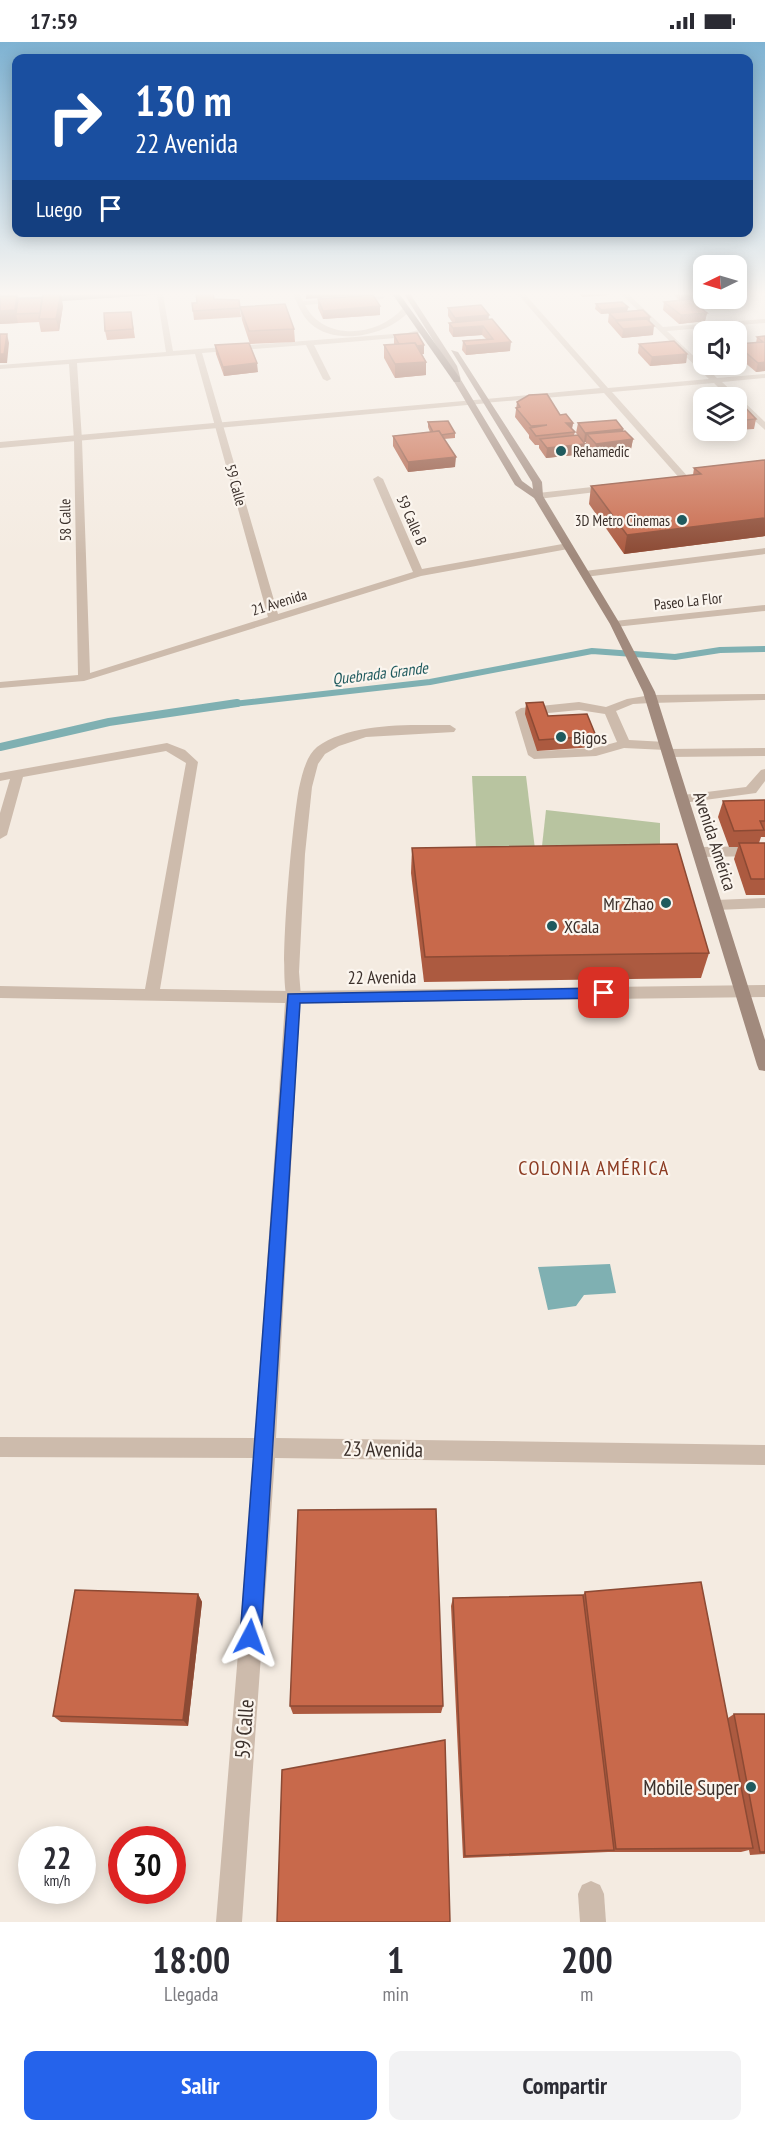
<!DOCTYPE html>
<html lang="es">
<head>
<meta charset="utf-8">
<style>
  :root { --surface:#fff; --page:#f2f2f3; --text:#2b2b33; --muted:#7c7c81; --accent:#2563eb }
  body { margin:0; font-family:"PT Sans Narrow",sans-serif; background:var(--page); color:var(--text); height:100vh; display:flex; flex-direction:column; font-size:22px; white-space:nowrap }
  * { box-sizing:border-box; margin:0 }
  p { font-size:20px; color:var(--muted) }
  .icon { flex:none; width:33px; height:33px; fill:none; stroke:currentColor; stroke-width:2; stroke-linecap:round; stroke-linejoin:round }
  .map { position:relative; height:1880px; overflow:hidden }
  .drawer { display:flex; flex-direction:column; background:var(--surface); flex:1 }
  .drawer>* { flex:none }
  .hud { position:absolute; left:12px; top:12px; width:741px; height:183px; border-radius:12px; box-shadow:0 3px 15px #0003; background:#1a4fa0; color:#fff; overflow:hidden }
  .needle { width:39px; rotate:265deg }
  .buttons { position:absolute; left:693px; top:213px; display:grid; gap:12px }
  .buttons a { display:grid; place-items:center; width:54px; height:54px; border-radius:12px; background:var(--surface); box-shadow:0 3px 15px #0003; font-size:30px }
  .speed { position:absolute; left:18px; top:1784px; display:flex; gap:12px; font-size:30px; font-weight:700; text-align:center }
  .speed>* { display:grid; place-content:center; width:78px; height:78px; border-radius:50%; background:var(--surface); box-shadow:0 3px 15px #0003; line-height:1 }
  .speed small { font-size:15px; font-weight:400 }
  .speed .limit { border:9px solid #d22; background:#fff; color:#111 }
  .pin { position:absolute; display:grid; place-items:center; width:51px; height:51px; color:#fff; margin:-26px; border-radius:12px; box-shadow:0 3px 9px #0006 }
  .me { position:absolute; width:66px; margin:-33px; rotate:4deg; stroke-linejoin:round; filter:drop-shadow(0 0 4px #0008) }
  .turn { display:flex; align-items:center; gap:21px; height:126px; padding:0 24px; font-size:27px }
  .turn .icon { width:78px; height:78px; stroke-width:2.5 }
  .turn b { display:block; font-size:42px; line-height:51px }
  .then { display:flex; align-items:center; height:57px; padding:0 24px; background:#0003; gap:12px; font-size:22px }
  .eta { display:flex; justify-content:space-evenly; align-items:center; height:102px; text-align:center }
  .eta b { font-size:36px; font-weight:700; line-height:42px }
  .button { display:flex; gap:12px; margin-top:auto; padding:12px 24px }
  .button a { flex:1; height:69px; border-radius:12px; background:var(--accent); color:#fff; font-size:24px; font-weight:700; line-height:69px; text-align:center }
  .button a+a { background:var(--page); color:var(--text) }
  .status { display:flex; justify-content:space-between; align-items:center; height:42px; padding:0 30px; background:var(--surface); direction:ltr }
  .status svg { height:16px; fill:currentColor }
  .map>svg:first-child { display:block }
  .green { fill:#b8c4a0 }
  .water { fill:#7fb0b2 }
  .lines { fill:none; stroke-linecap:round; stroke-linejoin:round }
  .stream-far1 { stroke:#7fb0b2; stroke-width:6 }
  .stream { stroke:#7fb0b2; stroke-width:8 }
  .service { fill:#cdbbac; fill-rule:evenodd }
  .minor { fill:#cdbbac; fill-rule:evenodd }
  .tertiary { fill:#cdbbac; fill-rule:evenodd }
  .secondary { fill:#a18a7d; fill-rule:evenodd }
  .primary { fill:#7d675c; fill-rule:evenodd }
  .wall { fill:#ac5a40 }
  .shaded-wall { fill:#8c4a34 }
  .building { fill:#c8694b; stroke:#8c4a34; stroke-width:1.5 }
  .route { fill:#2563eb; stroke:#184099; stroke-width:1.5 }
  .poi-dot { fill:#1f5a5e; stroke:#fbf5ee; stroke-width:2 }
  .labels { text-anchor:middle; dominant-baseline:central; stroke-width:4.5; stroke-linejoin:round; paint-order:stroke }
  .far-poi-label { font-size:15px; fill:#3b302b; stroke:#fbf5ee; text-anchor:start }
  .far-street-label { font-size:15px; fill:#3b302b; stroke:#fbf5ee }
  .far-water-label { font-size:16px; font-style:italic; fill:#1f5a5e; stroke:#fbf5ee }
  .poi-label { font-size:18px; fill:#3b302b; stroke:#fbf5ee; text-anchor:start }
  .street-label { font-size:18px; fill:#3b302b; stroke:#fbf5ee }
  .neighbourhood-label { font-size:20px; letter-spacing:1.5px; fill:#8c3b22; stroke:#fbf5ee }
  .near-street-label { font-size:21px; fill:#3b302b; stroke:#fbf5ee }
  .near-poi-label { font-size:21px; fill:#3b302b; stroke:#fbf5ee; text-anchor:end }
</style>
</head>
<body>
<div class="status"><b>17:59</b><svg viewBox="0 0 49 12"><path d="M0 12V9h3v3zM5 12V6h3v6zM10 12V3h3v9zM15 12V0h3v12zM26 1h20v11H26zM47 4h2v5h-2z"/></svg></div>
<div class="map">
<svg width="765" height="1880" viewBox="0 0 765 1880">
  <rect width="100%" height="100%" fill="#f4ebe1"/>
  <g class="green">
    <path d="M 472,734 L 526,734 L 535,807 L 476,806 Z"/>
    <path d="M 546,768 L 660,781 L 660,818 L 542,804 Z"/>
  </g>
  <path class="water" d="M 610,1222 L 616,1251 L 584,1253 L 576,1264 L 548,1268 L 538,1225 Z"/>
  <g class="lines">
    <path class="stream-far1" d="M 224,663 L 430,640 L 592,609 L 675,615 L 720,608 L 765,607"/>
    <path class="stream" d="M 0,705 L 109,680 L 237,661"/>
    <g class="service">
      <path d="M 33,250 L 41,250 L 35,254 L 32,252 Z"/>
      <path d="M 292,250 L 298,250 L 303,259 L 385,254 L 383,257 L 305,263 C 324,300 378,295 403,266 L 410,268 C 390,293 337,305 311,282 C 302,274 297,261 292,250 Z"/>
      <path d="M 765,506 L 765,512 L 585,535 L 580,532 L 585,529 Z"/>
      <path d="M 765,652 L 765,658 L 651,661 L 633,662 L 616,669 L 629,698 L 666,700 L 672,704 L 668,707 L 765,706 L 765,714 L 668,715 L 662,711 L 666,708 L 624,706 L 596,714 L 534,717 L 528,713 L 515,670 L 521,666 L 579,660 L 606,665 L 627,657 L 651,653 ZM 579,668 L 605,672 L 617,700 L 595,706 L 539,709 L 528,673 Z"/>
      <path d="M 450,683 L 456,687 L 454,690 L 366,695 L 339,704 L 325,712 L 318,722 L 312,745 L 305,812 L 299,930 L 301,955 L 298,959 L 288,959 C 277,939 293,776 299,746 C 302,733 306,714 317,705 C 351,680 410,683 450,683 Z"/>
      <path d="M 765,727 L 765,739 L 756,751 L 683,761 L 677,757 L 683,753 L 746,745 L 761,728 Z"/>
      <path d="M 765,804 L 765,814 L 699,815 L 692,810 L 699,805 Z"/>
      <path d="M 765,856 L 765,866 L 716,868 L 709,863 L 716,858 Z"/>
    </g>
    <g class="minor">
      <path d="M 516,250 L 523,250 L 608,346 L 709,337 L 619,250 L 626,250 L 663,285 L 765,277 L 765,281 L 667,289 L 717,336 L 765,332 L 765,336 L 722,340 L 737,354 L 736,358 L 736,356 L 729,356 L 714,341 L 612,350 L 690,437 L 682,439 L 604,351 L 483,361 L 483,357 L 486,357 L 600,346 Z"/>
      <path d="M 160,251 L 163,253 L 173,309 L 407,291 L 422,287 L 426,289 L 407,295 L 314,303 L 331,337 L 327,339 L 323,337 L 306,303 L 202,311 L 278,572 L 413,530 L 373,437 L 378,434 L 383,437 L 422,527 L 568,501 L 573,504 L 568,507 L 421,534 L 84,639 L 0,646 L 0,640 L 78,633 L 74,398 L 69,322 L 0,327 L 0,323 L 166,310 L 157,253 ZM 195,312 L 268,575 L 90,631 L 82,398 L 77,321 Z"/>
      <path d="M 736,358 L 742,358 L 765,380 L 765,388 L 736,362 Z"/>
      <path d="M 610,443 L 615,446 L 613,448 L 538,457 L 533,454 L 538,451 Z"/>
      <path d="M 765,563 L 765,569 L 615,585 L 610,582 L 615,579 Z"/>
      <path d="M 167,701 L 185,708 L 198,720 L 160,947 L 293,949 L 765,943 L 765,955 L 300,961 L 276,1396 L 765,1403 L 765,1423 L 275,1416 L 242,1880 L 216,1880 L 254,1416 L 0,1415 L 0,1395 L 255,1396 L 285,961 L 0,956 L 0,944 L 145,947 L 186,721 L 166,709 L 23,735 L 7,793 L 0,797 L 0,771 L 10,737 L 0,739 L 0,731 Z"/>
      <path d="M 591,1839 L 600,1843 L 604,1852 L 606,1880 L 580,1880 L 578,1852 L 582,1843 Z"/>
    </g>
    <path class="tertiary" d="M 486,357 L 489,357 L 489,361 L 0,406 L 0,400 Z"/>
    <path class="secondary" d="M 403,250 L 409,250 L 457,324 L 461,338 L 522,439 L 533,447 L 532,440 L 451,308 L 458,310 L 542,440 L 543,454 L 620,582 L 655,650 L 765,998 L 765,1029 L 759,1028 L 757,1023 L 643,650 L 610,582 L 534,456 L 515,443 L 453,338 L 449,324 Z"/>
    <g class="primary">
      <path d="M 154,250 L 196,250 L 64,259 L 0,260 L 0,256 Z"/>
      <path d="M 391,250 L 398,250 L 460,336 L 460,340 L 454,340 Z"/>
    </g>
  </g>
  <g class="wall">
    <path d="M 579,250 L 610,250 L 610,253 L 582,255 Z"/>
    <path d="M 671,250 L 700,250 L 699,257 L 691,258 L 707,271 L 705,279 L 679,282 L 663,268 L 664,260 L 679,258 Z"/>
    <path d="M 0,254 L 17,254 L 18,257 L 63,264 L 59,289 L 41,290 L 39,280 L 0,282 Z"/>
    <path d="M 214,257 L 239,258 L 241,275 L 194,278 L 192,261 Z"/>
    <path d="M 318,257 L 380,264 L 380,273 L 323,277 L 318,266 Z"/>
    <path d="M 596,262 L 628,265 L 627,269 L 650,275 L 649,279 L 653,293 L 622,296 L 608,280 L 609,271 L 601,272 L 595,267 Z"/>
    <path d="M 240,265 L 294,287 L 295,300 L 250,302 L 242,278 Z"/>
    <path d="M 448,266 L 489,277 L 510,309 L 466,313 L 462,308 L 463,299 L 486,297 L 482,293 L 453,295 L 449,289 L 449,281 L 452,280 L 448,274 Z"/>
    <path d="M 131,270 L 135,296 L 107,298 L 105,289 Z"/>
    <path d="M 394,293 L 424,312 L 422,312 L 426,320 L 426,333 L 395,336 L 384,316 L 384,303 L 394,303 Z"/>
    <path d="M 765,294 L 765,329 L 756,330 L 736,313 L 736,302 L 756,301 L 757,295 Z"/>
    <path d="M 639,302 L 687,312 L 686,321 L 650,324 L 638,311 Z"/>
    <path d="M 215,303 L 258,330 L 224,334 L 216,312 Z"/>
    <path d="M 736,359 L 756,377 L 754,387 L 736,388 Z"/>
    <path d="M 517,360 L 560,373 L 573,381 L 572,387 L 575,390 L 574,393 L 584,412 L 546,416 L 539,406 L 539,403 L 535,403 L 529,396 L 529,393 L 515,375 Z"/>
    <path d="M 702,362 L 704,362 L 704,376 L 700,371 Z"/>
    <path d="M 428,380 L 455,391 L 455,396 L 444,397 L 455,425 L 408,430 L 393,404 L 393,394 L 430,390 L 428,385 Z"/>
    <path d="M 578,381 L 623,387 L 623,389 L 633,397 L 631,407 L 594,412 L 585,402 L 586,400 L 584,400 L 576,391 Z"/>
    <path d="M 765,418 L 765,494 L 624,512 L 589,462 L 591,444 L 693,433 L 694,426 Z"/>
    <path d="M 526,661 L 548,674 L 596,694 L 594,705 L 537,709 L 525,672 Z"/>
    <path d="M 765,758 L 765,795 L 761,795 L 759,801 L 765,801 L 765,853 L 746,853 L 734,817 L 738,805 L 729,805 L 718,775 L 723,759 Z"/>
    <path d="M 412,806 L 709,911 L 701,936 L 424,940 L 411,831 Z"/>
    <path d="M 585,1550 L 728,1676 L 734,1672 L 765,1672 L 765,1812 L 750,1813 L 749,1808 L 741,1810 L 608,1810 L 463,1816 L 451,1564 L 453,1556 L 583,1553 Z"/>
    <path d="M 198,1552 L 202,1560 L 188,1684 L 61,1680 L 53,1674 Z"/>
    <path d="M 290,1664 L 443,1664 L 441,1671 L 293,1672 Z"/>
  </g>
  <g class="shaded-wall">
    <path d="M 306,250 L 376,250 L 376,252 L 306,257 Z"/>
    <path d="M 682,250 L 700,250 L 699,257 L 680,259 Z"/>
    <path d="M 61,251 L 63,264 L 59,289 L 56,277 Z"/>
    <path d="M 17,254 L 20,266 L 16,272 L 18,281 L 0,282 L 0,269 Z"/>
    <path d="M 380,264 L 380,273 L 323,277 L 323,269 Z"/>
    <path d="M 628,265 L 627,270 L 601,272 L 601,268 Z"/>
    <path d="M 707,271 L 705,279 L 679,282 L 681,273 Z"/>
    <path d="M 489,273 L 488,281 L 455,284 L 455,276 Z"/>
    <path d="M 650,275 L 649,284 L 616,279 L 615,287 L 616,278 Z"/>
    <path d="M 483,284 L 482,293 L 453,295 L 453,286 Z"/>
    <path d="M 654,284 L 653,293 L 622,296 L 623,287 Z"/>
    <path d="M 7,292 L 9,301 L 7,321 L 0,321 L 0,312 Z"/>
    <path d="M 511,300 L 510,309 L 466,313 L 466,304 Z"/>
    <path d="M 424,303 L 424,312 L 401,314 L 401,305 Z"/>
    <path d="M 687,312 L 686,321 L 650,324 L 652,315 Z"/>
    <path d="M 426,320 L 426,333 L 395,336 L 395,322 Z"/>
    <path d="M 765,320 L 765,329 L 756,330 L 758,321 Z"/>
    <path d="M 257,321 L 258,330 L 224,334 L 223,325 Z"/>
    <path d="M 566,381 L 573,381 L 571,390 Z"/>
    <path d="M 623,387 L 621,397 L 587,392 L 586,400 L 584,400 L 585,391 Z"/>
    <path d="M 633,397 L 631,407 L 594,412 L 596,402 Z"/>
    <path d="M 585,402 L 584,412 L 546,416 L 547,406 Z"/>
    <path d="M 456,415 L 455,425 L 408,430 L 408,420 Z"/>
    <path d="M 765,476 L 765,494 L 624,512 L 627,493 Z"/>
    <path d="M 198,1552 L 202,1560 L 188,1684 L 183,1678 Z"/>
  </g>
  <g class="building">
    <path d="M 196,250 L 213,250 L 214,257 L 239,258 L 240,266 L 193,269 L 192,261 L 197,261 Z"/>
    <path d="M 61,251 L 56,277 L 39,277 L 43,252 Z"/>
    <path d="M 373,253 L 380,264 L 323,269 L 318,257 Z"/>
    <path d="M 0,254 L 17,254 L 15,268 L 0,269 Z"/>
    <path d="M 42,256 L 40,271 L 16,272 L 18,257 Z"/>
    <path d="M 690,257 L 707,271 L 681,273 L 664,260 Z"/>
    <path d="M 622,260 L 628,265 L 601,268 L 596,262 Z"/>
    <path d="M 285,262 L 294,287 L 249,289 L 240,265 Z"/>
    <path d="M 481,263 L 489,273 L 455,276 L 448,266 Z"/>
    <path d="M 643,268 L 650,275 L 616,278 L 609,271 Z"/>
    <path d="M 131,270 L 133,287 L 105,289 L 104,271 Z"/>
    <path d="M 492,277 L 511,300 L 466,304 L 463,299 L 493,297 L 483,284 L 453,286 L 449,281 Z"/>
    <path d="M 647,277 L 654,284 L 623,287 L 616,279 Z"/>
    <path d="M 417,291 L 424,303 L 417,304 L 415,301 L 399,302 L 394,293 Z"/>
    <path d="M 0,292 L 7,292 L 4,312 L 0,312 Z"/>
    <path d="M 765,294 L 765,320 L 758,321 L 736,302 L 763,300 L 757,295 Z"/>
    <path d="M 674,299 L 687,312 L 652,315 L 639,302 Z"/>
    <path d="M 249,301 L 257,321 L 223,325 L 215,303 Z"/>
    <path d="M 415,301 L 426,320 L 395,322 L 384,303 Z"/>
    <path d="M 547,352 L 560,373 L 566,372 L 573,381 L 566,381 L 575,390 L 536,394 L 530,386 L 547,383 L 531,384 L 516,366 L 520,365 L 517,360 L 529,353 Z"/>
    <path d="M 736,359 L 739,359 L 756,377 L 736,379 Z"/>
    <path d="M 616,378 L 623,387 L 585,391 L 578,381 Z"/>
    <path d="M 448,379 L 455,391 L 441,393 L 439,389 L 433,390 L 428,380 Z"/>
    <path d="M 439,389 L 456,415 L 408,420 L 393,394 Z"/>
    <path d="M 625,389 L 633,397 L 596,402 L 587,392 Z"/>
    <path d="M 578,393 L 585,402 L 547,406 L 540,397 Z"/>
    <path d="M 765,418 L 765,476 L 627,493 L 591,444 L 701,432 L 694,426 Z"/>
    <path d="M 543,660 L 548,674 L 587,672 L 596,694 L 539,698 L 526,661 Z"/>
    <path d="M 765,758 L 765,779 L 760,779 L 764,788 L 734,789 L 723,759 Z"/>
    <path d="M 739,801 L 765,801 L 765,837 L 751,837 Z"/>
    <path d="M 677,802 L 709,911 L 425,915 L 412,806 Z"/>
    <path d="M 436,1467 L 443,1664 L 290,1664 L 298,1468 Z"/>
    <path d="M 701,1540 L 753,1806 L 616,1807 L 585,1550 Z"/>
    <path d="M 75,1548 L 198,1552 L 183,1678 L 53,1674 Z"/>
    <path d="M 583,1553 L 614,1808 L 465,1814 L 453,1556 Z"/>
    <path d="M 734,1672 L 765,1672 L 765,1810 L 760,1810 Z"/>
    <path d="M 445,1698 L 450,1880 L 277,1880 L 282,1728 Z"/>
  </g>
  <linearGradient id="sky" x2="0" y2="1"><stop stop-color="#7eb2d2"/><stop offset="0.49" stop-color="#faf6f2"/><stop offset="1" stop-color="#faf6f2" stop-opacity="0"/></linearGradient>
  <rect width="765" height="513" fill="url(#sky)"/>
  <path class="route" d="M 604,946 L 611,951 L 604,956 L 300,961 L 261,1595 L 258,1603 L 250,1606 L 243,1603 L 240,1595 L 288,952 Z"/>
  <g class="poi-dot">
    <circle cx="561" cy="409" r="6"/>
    <circle cx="682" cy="478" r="6"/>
    <circle cx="561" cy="695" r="6"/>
    <circle cx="666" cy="861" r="6"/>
    <circle cx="552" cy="884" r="6"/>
    <circle cx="751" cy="1745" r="6"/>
  </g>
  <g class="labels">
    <g class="far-poi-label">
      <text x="573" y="409">Rehamedic</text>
      <text x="670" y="478" text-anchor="end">3D Metro Cinemas</text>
    </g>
    <g class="far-street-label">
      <text transform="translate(236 443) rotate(74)">59 Calle</text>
      <text transform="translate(65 478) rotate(-91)">58 Calle</text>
      <text transform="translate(412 478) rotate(66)">59 Calle B</text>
      <text transform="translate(688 559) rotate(-6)">Paseo La Flor</text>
      <text transform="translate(279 560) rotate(-17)">21 Avenida</text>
    </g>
    <g class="far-water-label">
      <text transform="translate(380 631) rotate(-7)">Quebrada Grande</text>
    </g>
    <g class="poi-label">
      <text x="573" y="695">Bigos</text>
      <text x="654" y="861" text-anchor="end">Mr Zhao</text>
      <text x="564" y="884">XCala</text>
    </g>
    <g class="street-label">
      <text transform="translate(715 799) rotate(72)">Avenida América</text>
      <text transform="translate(382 935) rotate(-1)">22 Avenida</text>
    </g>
    <g class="neighbourhood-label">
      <text x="594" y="1126">COLONIA AMÉRICA</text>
    </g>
    <g class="near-street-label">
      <text transform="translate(383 1407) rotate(1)">23 Avenida</text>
      <text transform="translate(244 1687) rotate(-86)">59 Calle</text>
    </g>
    <g class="near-poi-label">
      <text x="739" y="1745">Mobile Super</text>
    </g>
  </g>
</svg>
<div class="buttons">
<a><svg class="needle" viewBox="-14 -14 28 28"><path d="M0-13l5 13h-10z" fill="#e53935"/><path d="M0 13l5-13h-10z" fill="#7c7c81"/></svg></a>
<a><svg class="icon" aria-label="sound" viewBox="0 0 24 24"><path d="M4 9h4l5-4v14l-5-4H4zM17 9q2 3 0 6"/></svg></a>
<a><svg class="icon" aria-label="layers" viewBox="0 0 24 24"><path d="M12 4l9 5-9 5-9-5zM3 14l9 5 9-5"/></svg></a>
</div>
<div class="speed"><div>22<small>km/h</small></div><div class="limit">30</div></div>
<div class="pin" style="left:604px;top:951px;background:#d93025"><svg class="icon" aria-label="arrive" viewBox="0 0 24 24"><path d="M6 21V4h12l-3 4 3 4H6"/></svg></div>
<svg class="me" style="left:250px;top:1595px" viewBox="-20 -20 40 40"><path d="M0-17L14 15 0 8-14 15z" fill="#2563eb" stroke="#fff" stroke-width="4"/></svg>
<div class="hud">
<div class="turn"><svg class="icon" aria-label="right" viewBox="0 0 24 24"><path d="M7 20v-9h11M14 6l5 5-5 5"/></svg><div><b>130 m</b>22 Avenida</div></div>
<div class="then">Luego<svg class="icon" aria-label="arrive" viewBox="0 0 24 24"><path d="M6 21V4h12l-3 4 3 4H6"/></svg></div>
</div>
</div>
<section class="drawer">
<div class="eta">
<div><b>18:00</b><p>Llegada</p></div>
<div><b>1</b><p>min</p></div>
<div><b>200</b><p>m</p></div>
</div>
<div class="button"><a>Salir</a><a>Compartir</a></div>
</section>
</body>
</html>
